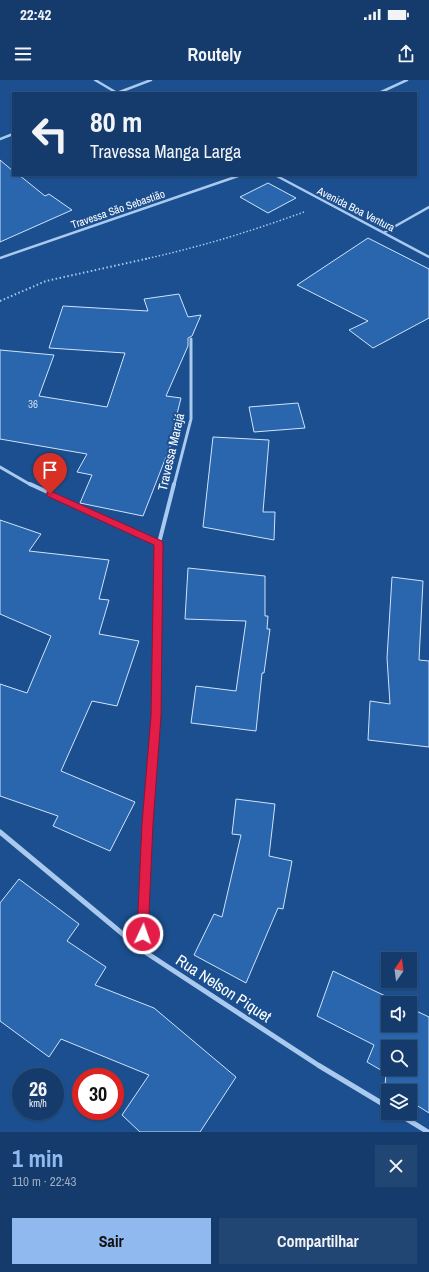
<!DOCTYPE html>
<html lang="pt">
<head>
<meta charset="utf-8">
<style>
  :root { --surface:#143b6b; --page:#214673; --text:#f1f3f6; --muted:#9dadc1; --line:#33557e; --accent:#90b9f0 }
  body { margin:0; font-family:"Archivo Narrow",sans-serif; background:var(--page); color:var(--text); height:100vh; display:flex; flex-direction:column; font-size:15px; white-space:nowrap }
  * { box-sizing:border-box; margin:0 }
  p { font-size:13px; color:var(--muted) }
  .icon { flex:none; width:22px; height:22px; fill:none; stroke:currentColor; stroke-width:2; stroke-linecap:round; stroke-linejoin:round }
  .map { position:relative; height:1052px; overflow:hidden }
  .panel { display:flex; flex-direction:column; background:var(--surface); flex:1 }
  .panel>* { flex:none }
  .hud { position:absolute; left:12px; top:12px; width:405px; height:84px; border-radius:0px; box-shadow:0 1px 3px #0004,0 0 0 1px var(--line); background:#143b6b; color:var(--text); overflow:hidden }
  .needle { width:26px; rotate:14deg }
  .fabs { position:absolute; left:381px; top:872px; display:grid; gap:8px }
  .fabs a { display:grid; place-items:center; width:36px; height:36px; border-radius:0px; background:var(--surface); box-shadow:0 1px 3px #0004,0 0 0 1px var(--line); font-size:20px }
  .speed { position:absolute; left:12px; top:988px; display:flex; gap:8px; font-size:20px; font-weight:700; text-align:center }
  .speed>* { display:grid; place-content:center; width:52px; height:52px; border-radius:50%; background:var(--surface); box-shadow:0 1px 3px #0004,0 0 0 1px var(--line); line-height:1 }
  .speed small { font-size:10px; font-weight:400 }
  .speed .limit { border:6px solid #d22; background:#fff; color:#111 }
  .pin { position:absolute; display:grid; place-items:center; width:34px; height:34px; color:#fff; margin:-41px -17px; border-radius:50% 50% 50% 0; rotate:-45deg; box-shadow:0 0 4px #0007 }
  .pin .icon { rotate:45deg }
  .me { position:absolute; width:44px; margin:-22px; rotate:3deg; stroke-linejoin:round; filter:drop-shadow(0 0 3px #0008) }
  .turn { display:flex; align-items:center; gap:14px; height:84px; padding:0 12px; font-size:18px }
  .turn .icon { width:52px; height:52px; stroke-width:2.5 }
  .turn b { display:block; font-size:28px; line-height:34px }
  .round { display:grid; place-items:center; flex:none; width:42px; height:42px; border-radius:0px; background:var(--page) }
  .summary { display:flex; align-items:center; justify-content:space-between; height:68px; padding:0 12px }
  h1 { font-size:24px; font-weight:700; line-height:30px; color:var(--accent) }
  .button { display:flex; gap:8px; margin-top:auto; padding:8px 12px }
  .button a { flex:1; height:46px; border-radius:0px; background:var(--accent); color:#111; font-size:16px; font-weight:700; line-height:46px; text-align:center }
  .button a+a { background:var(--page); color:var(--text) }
  .status { display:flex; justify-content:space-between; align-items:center; height:28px; padding:0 20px; background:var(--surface); direction:ltr }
  .status svg { height:11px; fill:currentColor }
  header { display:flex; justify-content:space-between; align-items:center; height:52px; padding:0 12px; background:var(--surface); font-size:18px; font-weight:700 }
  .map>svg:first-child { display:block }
  .building { fill:#2a66ad; stroke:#cfe3fa; fill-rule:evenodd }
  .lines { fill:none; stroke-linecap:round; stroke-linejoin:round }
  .path-far1 { stroke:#a9c9ee; stroke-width:1.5; stroke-dasharray:1.5 2; stroke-linecap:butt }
  .path { stroke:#a9c9ee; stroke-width:2; stroke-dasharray:1.5 2.5; stroke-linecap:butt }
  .minor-far3 { stroke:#a9c9ee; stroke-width:2.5 }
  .minor-far2 { stroke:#a9c9ee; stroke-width:3 }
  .minor-far1 { stroke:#a9c9ee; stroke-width:4 }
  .minor { stroke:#a9c9ee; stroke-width:5 }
  .route { fill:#e11d48; stroke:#92132f }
  .labels { text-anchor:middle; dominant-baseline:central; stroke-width:4; stroke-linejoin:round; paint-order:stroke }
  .far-street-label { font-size:11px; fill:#fff; stroke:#1b4f8f }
  .number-label { font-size:11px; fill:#cad9ea }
  .street-label { font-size:13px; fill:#fff; stroke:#1b4f8f }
  .near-street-label { font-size:16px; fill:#fff; stroke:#1b4f8f }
</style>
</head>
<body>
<div class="status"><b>22:42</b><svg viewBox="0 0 49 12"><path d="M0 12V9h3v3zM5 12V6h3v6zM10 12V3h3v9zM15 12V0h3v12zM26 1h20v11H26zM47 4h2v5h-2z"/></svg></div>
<header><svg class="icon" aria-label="menu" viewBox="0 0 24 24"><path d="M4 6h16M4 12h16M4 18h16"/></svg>Routely<svg class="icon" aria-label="share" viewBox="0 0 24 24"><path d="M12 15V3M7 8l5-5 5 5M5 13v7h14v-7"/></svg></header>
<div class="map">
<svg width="429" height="1052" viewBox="0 0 429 1052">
  <rect width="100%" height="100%" fill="#1b4f8f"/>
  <g class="building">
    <path d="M 0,80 L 13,91 L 13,95 L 19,95 L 45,116 L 49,114 L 72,130 L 0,162 Z"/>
    <path d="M 268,103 L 296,118 L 268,133 L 240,117 Z"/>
    <path d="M 368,158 L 429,189 L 429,238 L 373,268 L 349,250 L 368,241 L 297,205 Z"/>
    <path d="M 179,214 L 188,237 L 201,235 L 192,256 L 188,258 L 188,266 L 166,316 L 181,318 L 172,354 L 175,354 L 143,436 L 80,423 L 92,395 L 77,392 L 87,374 L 0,359 L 0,270 L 54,275 L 39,316 L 107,327 L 125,273 L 49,268 L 63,226 L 148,231 L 144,219 Z"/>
    <path d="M 298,323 L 305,348 L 254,352 L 249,327 Z"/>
    <path d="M 213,357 L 269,360 L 263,432 L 275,432 L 274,460 L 203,447 Z"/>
    <path d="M 0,440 L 41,454 L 29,471 L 109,480 L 99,519 L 109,520 L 99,554 L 139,561 L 117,626 L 92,621 L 61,691 L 135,722 L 110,771 L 53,746 L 58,736 L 0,716 L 0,604 L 27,613 L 51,556 L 0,534 Z"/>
    <path d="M 188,488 L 265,496 L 265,536 L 268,536 L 267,549 L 270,549 L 264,593 L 262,593 L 256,651 L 191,643 L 196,606 L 236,611 L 246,541 L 185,539 Z"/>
    <path d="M 392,497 L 423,501 L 419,580 L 429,581 L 429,667 L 368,660 L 370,621 L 390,624 L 387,578 Z"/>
    <path d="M 236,719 L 275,724 L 269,776 L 292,781 L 283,829 L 278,828 L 246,903 L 194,875 L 214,834 L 222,837 L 241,755 L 232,754 Z"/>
    <path d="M 19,799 L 79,844 L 67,861 L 106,887 L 95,905 L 154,928 L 236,997 L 200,1052 L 140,1052 L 122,1035 L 149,995 L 61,959 L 49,977 L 0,941 L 0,823 Z"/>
    <path d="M 333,891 L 400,923 L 388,923 L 388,945 L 410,945 L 410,928 L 429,937 L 429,1033 L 410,1021 L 410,1011 L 393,1011 L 385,1006 L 386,993 L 367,982 L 374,965 L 317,936 ZM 388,967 L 410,967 L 410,989 L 388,989 Z"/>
  </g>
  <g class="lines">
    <path class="path-far1" d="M 145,179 C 200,167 252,151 304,132"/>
    <path class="path" d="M 0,221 L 46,201 L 150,178"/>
    <g class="minor-far3">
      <path d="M 95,0 L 117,13"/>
      <path d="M 117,13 L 151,0"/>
      <path d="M 379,13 L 407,0"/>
      <path d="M 0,59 L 13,54"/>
      <path d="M 275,95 L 429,177"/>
      <path d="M 385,152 L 429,127"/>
      <path d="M 0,178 L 241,95"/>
    </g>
    <g class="minor-far2">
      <path d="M 0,387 L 31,405"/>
      <path d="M 174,405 L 191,339 L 191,259"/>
    </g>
    <g class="minor-far1">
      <path d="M 30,404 L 159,463"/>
      <path d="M 152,691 L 156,636 L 159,463 L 174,404"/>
    </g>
    <g class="minor">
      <path d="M 0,752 L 142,870 L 318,985 L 388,1027"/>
      <path d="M 142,870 L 152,690"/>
      <path d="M 397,1033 L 428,1052"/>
    </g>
  </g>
  <path class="route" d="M 50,411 L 162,461 L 163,464 L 161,636 L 153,744 L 148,854 L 147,858 L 143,860 L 139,858 L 137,854 L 142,744 L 151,636 L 154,465 L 47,416 L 47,412 Z"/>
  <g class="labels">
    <g class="far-street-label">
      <text transform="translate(118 129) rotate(-19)">Travessa São Sebastião</text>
      <text transform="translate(356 129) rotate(27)">Avenida Boa Ventura</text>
    </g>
    <g class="number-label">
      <text x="33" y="324">36</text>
    </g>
    <g class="street-label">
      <text transform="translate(171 372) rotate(-77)">Travessa Marajá</text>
    </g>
    <g class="near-street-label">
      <text transform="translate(224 908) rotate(33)">Rua Nelson Piquet</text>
    </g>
  </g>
</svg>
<div class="fabs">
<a><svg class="needle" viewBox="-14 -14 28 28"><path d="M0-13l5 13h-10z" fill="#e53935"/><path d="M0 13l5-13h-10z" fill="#9dadc1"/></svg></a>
<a><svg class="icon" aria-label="sound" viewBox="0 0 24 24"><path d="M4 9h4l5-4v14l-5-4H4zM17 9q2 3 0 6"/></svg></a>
<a><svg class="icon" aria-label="search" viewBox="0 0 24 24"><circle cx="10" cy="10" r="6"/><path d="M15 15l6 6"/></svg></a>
<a><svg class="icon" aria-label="layers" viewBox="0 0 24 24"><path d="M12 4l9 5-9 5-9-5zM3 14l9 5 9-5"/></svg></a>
</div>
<div class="speed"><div>26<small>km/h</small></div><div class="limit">30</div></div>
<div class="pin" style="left:50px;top:414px;background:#d93025"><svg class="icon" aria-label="arrive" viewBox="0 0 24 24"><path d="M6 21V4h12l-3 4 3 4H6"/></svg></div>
<svg class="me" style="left:143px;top:854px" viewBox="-20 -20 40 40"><circle r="17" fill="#e11d48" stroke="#fff" stroke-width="3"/><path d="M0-11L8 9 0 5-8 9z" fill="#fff"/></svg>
<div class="hud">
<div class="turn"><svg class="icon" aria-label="left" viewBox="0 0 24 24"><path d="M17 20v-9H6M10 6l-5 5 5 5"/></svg><div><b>80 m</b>Travessa Manga Larga</div></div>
</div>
</div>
<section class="panel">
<div class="summary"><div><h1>1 min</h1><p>110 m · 22:43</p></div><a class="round"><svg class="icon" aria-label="close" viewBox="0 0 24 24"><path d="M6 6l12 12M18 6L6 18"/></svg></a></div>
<div class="button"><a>Sair</a><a>Compartilhar</a></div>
</section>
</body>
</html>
